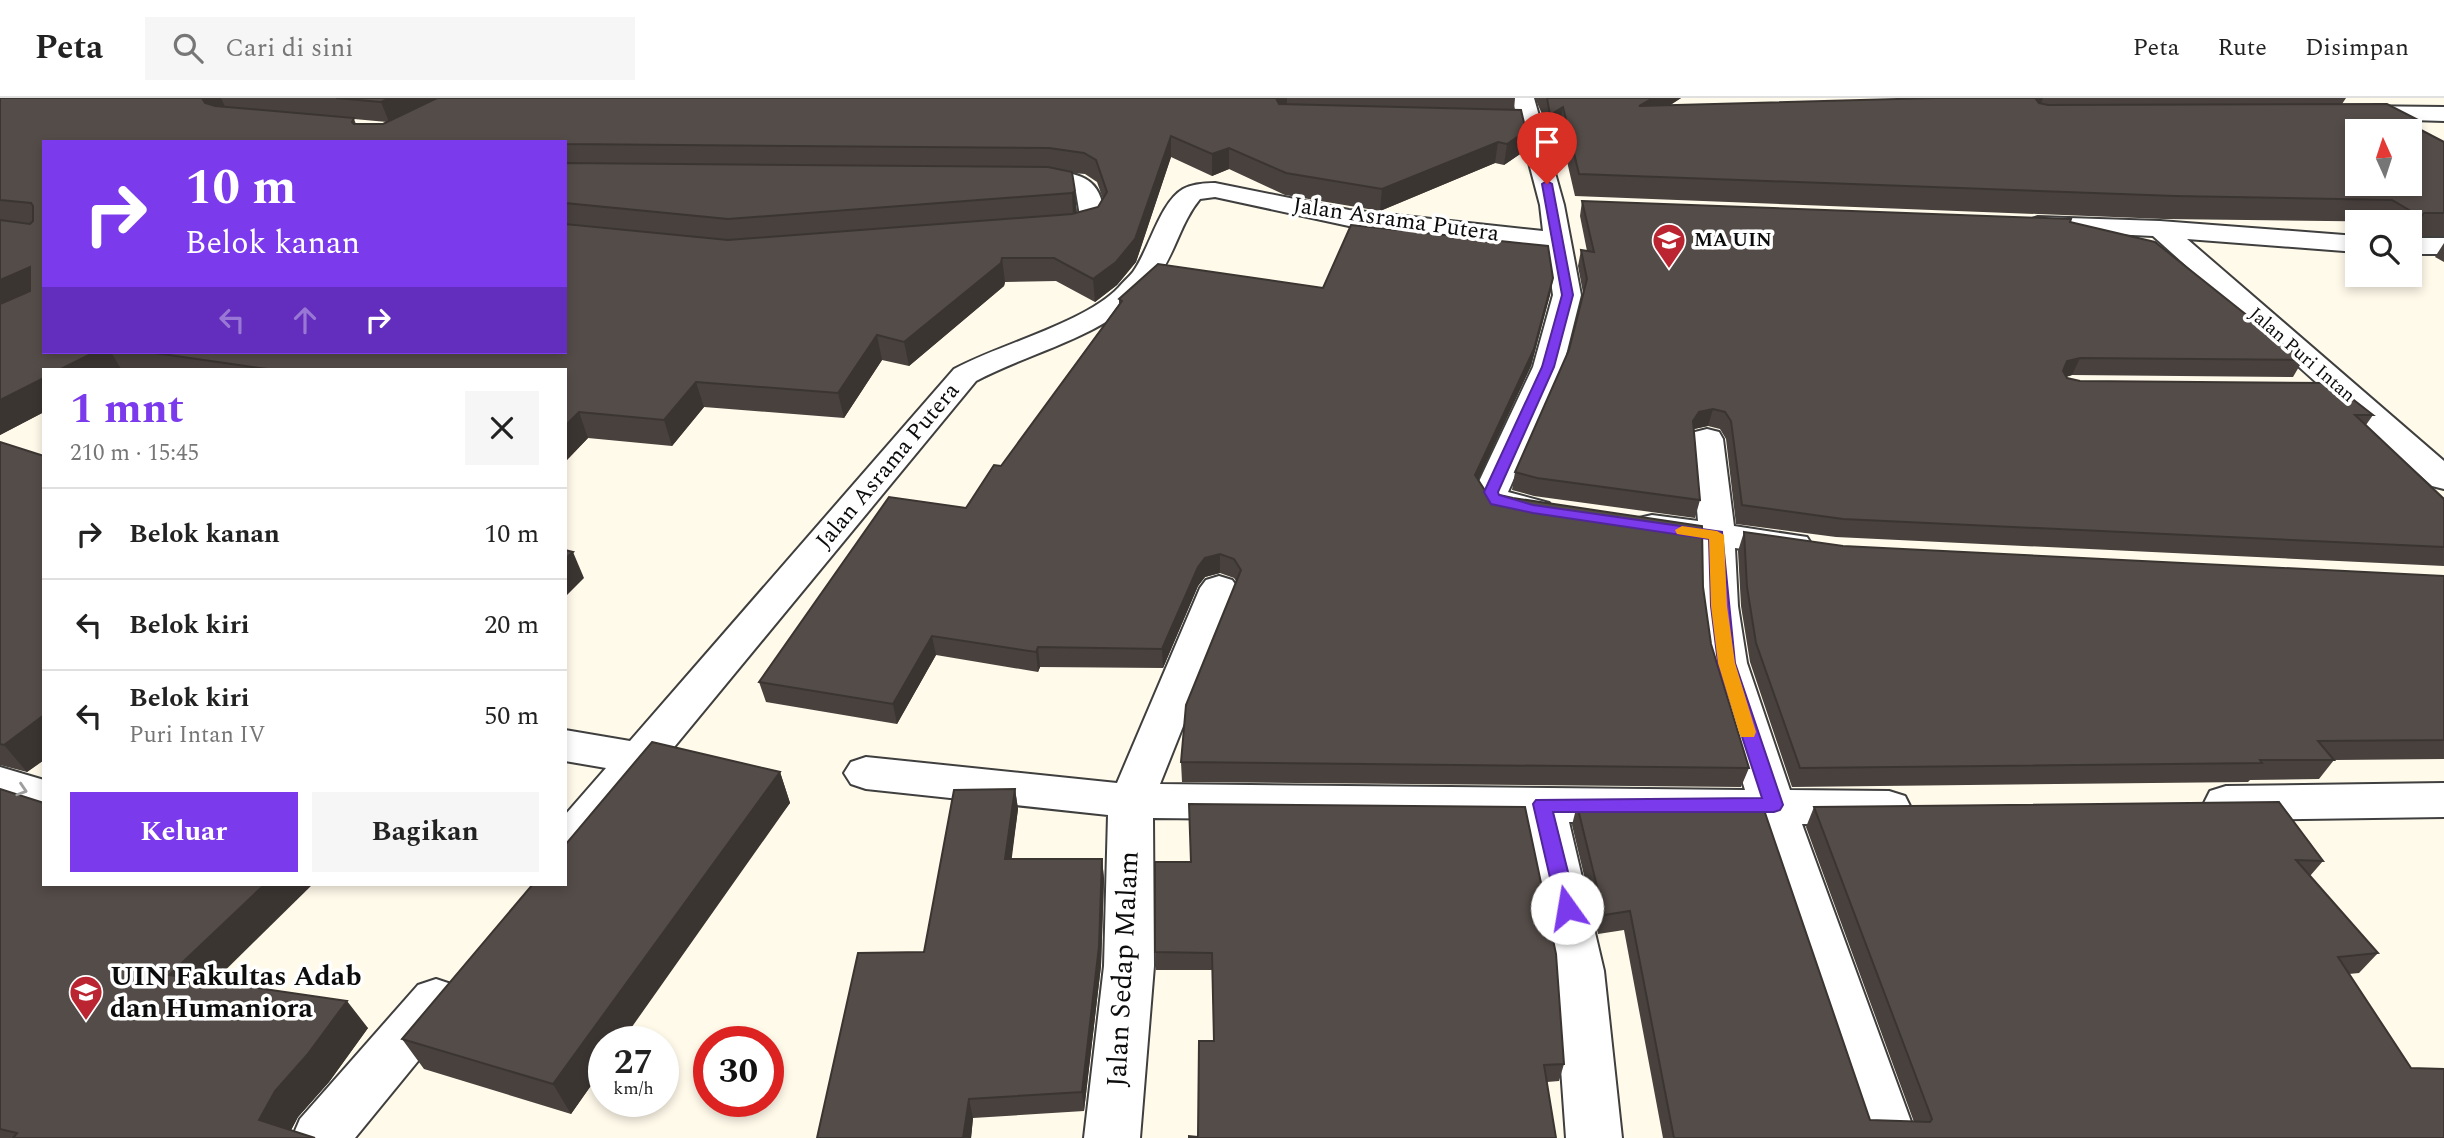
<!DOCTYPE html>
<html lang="id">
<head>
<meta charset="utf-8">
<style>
  :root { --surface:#fff; --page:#f6f6f6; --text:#222; --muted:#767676; --line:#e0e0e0; --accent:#7c3aed }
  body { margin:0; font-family:Spectral,serif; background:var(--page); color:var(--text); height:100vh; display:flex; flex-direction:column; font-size:26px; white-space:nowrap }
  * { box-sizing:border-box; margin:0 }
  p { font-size:23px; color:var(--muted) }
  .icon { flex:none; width:38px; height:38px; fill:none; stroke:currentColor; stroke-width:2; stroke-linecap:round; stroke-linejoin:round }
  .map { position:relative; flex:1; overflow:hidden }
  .sheet { position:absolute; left:42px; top:270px; width:525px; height:518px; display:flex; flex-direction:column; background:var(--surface); border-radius:0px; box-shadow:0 4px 10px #0003 }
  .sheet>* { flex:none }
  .hud { position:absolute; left:42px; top:42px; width:525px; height:214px; border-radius:0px; box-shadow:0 4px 10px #0003; background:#7c3aed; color:#fff; overflow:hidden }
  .needle { width:46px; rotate:357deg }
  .fabs { position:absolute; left:2345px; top:21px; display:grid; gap:14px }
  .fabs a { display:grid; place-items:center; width:77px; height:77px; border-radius:0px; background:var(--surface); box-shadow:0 4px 10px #0003; font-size:35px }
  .speed { position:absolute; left:588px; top:928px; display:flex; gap:14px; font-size:35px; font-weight:700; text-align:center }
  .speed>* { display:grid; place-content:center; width:91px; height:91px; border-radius:50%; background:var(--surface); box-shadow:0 4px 10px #0003; line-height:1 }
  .speed small { font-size:18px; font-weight:400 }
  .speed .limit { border:10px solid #d22; background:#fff; color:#111 }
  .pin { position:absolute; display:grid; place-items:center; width:60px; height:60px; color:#fff; margin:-72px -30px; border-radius:50% 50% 50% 0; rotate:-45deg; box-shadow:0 0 7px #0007 }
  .pin .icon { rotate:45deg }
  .me { position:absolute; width:77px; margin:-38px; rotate:347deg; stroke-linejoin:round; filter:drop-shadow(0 0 5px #0008) }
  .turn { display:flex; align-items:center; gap:24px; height:147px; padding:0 28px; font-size:32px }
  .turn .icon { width:91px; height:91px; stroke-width:2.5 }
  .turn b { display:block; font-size:49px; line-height:60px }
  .lanes { display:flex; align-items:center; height:66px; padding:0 28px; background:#0003; justify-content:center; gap:35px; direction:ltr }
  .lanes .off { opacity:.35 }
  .round { display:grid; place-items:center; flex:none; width:74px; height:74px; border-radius:0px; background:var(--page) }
  .summary { display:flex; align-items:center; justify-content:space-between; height:119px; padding:0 28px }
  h1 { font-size:42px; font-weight:700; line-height:52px; color:var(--accent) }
  .button { display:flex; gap:14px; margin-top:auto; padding:14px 28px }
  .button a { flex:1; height:80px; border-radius:0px; background:var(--accent); color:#fff; font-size:28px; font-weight:700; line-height:80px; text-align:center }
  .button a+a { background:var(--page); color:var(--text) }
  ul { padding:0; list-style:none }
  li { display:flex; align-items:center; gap:21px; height:91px; padding:0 28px; border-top:2px solid var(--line) }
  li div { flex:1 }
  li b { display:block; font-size:26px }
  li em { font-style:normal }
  header { display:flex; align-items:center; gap:42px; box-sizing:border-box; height:98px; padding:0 35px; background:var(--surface); border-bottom:2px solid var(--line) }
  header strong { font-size:33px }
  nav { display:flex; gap:38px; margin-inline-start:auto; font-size:24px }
  .search { width:490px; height:63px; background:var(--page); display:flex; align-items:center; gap:18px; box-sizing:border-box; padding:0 24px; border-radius:0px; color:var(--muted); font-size:26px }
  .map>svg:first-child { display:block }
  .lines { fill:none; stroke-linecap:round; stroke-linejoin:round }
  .minor-casing { stroke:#3f3f3f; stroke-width:4 }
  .minor { fill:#fff; fill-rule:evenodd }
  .wall { fill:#48413e; fill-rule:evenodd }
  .shaded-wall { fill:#3b3532 }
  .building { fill:#544c48; stroke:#3b3532; stroke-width:2; fill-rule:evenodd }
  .oneway { stroke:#9e9e9e }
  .route { fill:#7c3aed; stroke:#51269a; stroke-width:2 }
  .slow { fill:#f59e0b }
  .labels { text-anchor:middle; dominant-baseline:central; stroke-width:7; stroke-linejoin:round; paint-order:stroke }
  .far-poi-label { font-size:19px; font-weight:bold; fill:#0c0c0c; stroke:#fff; text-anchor:start }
  .far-street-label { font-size:19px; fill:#0c0c0c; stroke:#fff }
  .street-label { font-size:23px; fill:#0c0c0c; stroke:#fff }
  .near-street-label { font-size:28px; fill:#0c0c0c; stroke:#fff }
  .near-poi-label { font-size:28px; font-weight:bold; fill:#0c0c0c; stroke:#fff; text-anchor:start }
</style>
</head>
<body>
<header>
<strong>Peta</strong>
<div class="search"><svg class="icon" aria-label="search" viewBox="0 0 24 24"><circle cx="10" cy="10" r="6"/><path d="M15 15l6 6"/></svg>Cari di sini</div>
<nav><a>Peta</a><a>Rute</a><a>Disimpan</a></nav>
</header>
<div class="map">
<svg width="2444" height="1040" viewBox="0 0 2444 1040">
  <rect width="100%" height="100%" fill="#fffaea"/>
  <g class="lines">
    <defs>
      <g id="minor">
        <path d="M 1512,0 L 1534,0 L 1564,107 L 1581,197 L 1563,269 L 1508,394 L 1549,405 L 1554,412 L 1549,419 L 1537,422 L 1484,410 L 1474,394 L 1533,269 L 1553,197 L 1546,149 L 1349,128 L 1215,99 L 1200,101 C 1180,125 1175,157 1156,181 C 1112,238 1036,251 976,283 L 581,762 L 565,767 L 565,717 L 606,670 L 565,663 L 565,632 L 630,643 L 954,271 C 1000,246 1085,225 1119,189 C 1123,184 1129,179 1133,174 C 1149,152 1160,104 1183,91 C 1192,86 1205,85 1215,85 L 1349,112 L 1543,133 L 1540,107 Z"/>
        <path d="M 2354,8 L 2444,9 L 2444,23 L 2346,20 L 2343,15 L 2346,10 Z"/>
        <path d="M 1022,74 C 1052,75 1093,67 1102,104 C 1105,115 1106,120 1099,129 C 1082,134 1060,140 1043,135 L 1039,130 L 1043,125 L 1080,118 L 1076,94 L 1070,91 L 1013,86 L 1010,81 L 1013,76 Z"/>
        <path d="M 2038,119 L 2160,123 L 2357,138 L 2357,154 L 2187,141 L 2444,363 L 2444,391 L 2432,388 L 2153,138 L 2029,132 L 2025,127 L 2029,122 Z"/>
        <rect x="2410" y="140" width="34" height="16"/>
        <path d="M 1707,331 L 1719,334 L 1723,341 L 1734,428 L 1807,439 L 1812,447 L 1807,455 L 1794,458 L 1735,450 L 1738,508 L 1747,565 L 1790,692 L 1889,693 L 1905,698 L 1911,710 L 1905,722 L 1889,727 L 1802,726 L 1917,1040 L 1861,1040 L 1757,726 L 1569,724 L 1604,873 L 1622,1040 L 1566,1040 L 1554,873 L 1523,724 L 1153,720 L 1154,868 L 1140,1040 L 1084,1040 L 1104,868 L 1108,717 L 866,691 L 851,686 L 844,675 L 851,664 L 866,659 L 1117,685 L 1200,490 L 1206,482 L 1219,478 L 1232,482 L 1238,490 L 1160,686 L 1745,692 L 1707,565 L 1700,508 L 1699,445 L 1639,436 L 1634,428 L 1639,420 L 1652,417 L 1698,423 L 1691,341 L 1695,334 Z"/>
        <path d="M 0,669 L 44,682 L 44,716 L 0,702 Z"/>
        <path d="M 2444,685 L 2444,719 L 2226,722 L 2210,717 L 2204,705 L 2210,693 L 2226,688 Z"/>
        <path d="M 436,881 L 454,887 L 462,903 L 454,919 L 355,1040 L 292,1040 L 300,1021 L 418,887 Z"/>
      </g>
    </defs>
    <use href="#minor" class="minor-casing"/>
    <use href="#minor" class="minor"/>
  </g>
  <g class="wall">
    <path d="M 0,0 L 1515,0 L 1514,12 L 1526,33 L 1523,54 L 1504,67 L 1495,65 L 1380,113 L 1285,97 L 1229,71 L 1212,78 L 1171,59 L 1136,164 L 1117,187 L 1095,204 L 1056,183 L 1005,184 L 1004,188 L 909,268 L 882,262 L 844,320 L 704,309 L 672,348 L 588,340 L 565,364 L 565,271 L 44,271 L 44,314 L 0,337 ZM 354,21 L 387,24 L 383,26 L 356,26 ZM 565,44 L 565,254 L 44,254 ZM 1072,75 L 1085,76 L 1097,84 L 1103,101 L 1098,109 L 1077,115 Z"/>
    <path d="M 1535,0 L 1681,0 L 1669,8 L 1934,0 L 2346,0 L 2342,6 L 2421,32 L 2444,44 L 2444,138 L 2410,138 L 2410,124 L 2164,121 L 1575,98 L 1559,29 L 1547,38 L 1545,23 Z"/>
    <path d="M 1582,103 L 2070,124 L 2303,262 L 2293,279 L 2072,277 L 2066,279 L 2067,280 L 2080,283 L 2373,317 L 2366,327 L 2444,401 L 2444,468 L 1836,439 L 1736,426 L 1726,341 L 1720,331 L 1708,328 L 1694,331 L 1700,402 L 1695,420 L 1534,398 L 1512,392 L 1515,374 L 1569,252 L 1583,195 L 1578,168 L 1581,152 L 1587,153 L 1580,118 Z"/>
    <path d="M 2444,145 L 2444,164 L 2435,159 Z"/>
    <path d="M 1553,180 L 1550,197 L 1531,268 L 1478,382 L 1486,394 L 1703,489 L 1711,546 L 1749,670 L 1741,689 L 1182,684 L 1181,664 L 1236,483 L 1234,480 L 1220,475 L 1205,479 L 1198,488 L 1163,570 L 1040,569 L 1038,574 L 936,557 L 897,626 L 766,604 L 759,584 L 966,410 L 1001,368 L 1119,206 L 1119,201 L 1323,190 Z"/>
    <path d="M 0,344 L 44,358 L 44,662 L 27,674 L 0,667 Z"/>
    <path d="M 1744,434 L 1843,448 L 2444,478 L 2444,661 L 2334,662 L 2319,681 L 2250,682 L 2248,684 L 1792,689 L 1750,564 L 1741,508 L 1738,453 Z"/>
    <path d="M 780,674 L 790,705 L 604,943 L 604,969 L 571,1016 L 424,971 L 402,941 Z"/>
    <path d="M 0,691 L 214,883 L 368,930 L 329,984 L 298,1019 L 291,1032 L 315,1040 L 0,1040 Z"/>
    <path d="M 1015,691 L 1018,711 L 1011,761 L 1102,761 L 1104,781 L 1101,868 L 1084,1013 L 973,1020 L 971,1040 L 817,1040 L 924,854 Z"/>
    <path d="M 1577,707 L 1870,1022 L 1914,1024 L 1806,729 L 1814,709 L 2323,763 L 2310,778 L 2378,855 L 2359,875 L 2349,876 L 2411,970 L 2444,1040 L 1663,1040 L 1624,832 L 1598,836 L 1572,727 Z"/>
    <path d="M 1155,764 L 1564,966 L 1559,983 L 1547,984 L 1198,1039 L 1214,943 L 1212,872 L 1156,872 Z"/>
  </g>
  <g class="shaded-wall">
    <path d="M 202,0 L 221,0 L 225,9 L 212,20 Z"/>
    <path d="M 390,0 L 439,0 L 389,24 L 381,4 Z"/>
    <path d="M 1274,0 L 1287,0 L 1287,9 L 1274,18 Z"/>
    <path d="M 1653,0 L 1681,0 L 1635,29 L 1639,8 Z"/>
    <path d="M 2034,0 L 2043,0 L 2040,8 Z"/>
    <path d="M 1563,9 L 1559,29 L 1547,38 L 1550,17 Z"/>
    <path d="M 1526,33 L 1523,54 L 1504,67 L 1507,46 Z"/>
    <path d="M 1171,38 L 1171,59 L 1136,164 L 1117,187 L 1095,204 L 1093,181 Z"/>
    <path d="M 1498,44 L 1495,65 L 1380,113 L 1382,91 Z"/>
    <path d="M 1229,50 L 1229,71 L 1212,78 L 1212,56 Z"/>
    <path d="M 1075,93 L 1077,116 L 1073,117 L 1072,95 Z"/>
    <path d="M 1002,160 L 1005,184 L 1004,188 L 909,268 L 904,244 Z"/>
    <path d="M 30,169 L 44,191 L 0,212 L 0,182 Z"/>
    <path d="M 1553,180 L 1550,197 L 1531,268 L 1472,395 L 1475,377 Z"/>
    <path d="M 877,237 L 882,262 L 844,320 L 838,295 Z"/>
    <path d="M 95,254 L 111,254 L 121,271 L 61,271 Z"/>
    <path d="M 2080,260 L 2072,277 L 2059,281 L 2067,263 Z"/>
    <path d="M 44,280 L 44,314 L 0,337 L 0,302 Z"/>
    <path d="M 696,284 L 704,309 L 672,348 L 664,322 Z"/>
    <path d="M 1713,311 L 1708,328 L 1694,331 L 1693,323 L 1699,314 Z"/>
    <path d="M 579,314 L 588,340 L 565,364 L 565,328 Z"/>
    <path d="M 573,454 L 584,480 L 565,499 L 565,461 Z"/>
    <path d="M 1220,456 L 1220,475 L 1205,479 L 1198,488 L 1163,570 L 1162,551 L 1198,469 L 1205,460 Z"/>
    <path d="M 932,538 L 936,557 L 897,626 L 893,606 Z"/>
    <path d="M 1038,549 L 1040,569 L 1038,574 L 1036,554 Z"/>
    <path d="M 44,617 L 44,662 L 27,674 L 4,647 Z"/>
    <path d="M 780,674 L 790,705 L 622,943 L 604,943 L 604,969 L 571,1016 L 553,986 Z"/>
    <path d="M 1015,691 L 1018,711 L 1009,782 L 1005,761 Z"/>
    <path d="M 1102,761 L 1104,781 L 1101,868 L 1084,1013 L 1082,994 Z"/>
    <path d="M 265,786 L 313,786 L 193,904 L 169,877 Z"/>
    <path d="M 347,903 L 368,930 L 329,984 L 298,1019 L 287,1040 L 259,1022 L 275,993 Z"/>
    <path d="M 969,1001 L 973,1020 L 971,1040 L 963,1040 Z"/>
  </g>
  <g class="building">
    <path d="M 0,0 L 202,0 L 205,5 L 215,8 L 354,20 L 352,24 L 354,26 L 383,26 L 437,0 L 1276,0 L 1279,6 L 1521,12 L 1526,33 L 1507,46 L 1498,44 L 1382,91 L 1286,75 L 1229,50 L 1212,56 L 1171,38 L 1135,141 L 1116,164 L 1093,181 L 1054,160 L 1002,160 L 1001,165 L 904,244 L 877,237 L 838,295 L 696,284 L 664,322 L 579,314 L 565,328 L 565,271 L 267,271 L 148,254 L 565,254 L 565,126 L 728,142 L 1072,116 L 1098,109 L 1107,94 L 1096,62 L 1084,55 L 1049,50 L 565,46 L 565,44 L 44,44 L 44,254 L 95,254 L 61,271 L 44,271 L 44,280 L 0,302 L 0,206 L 30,193 L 30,169 L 0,182 L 0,122 L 30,126 L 33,123 L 33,108 L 31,105 L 0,102 Z"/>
    <path d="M 336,0 L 390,0 L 381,4 Z"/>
    <path d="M 1547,0 L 1653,0 L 1639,8 L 1934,0 L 2035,0 L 2039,5 L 2048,7 L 2387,6 L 2420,23 L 2421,32 L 2444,44 L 2444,115 L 2424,115 L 2421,119 L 2392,102 L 2175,98 L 1579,76 L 1563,9 L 1550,17 ZM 2357,33 L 2410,33 L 2410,86 L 2357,86 Z"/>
    <path d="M 565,65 L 1048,69 L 1072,74 L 1075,93 L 1072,95 L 728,121 L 565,105 Z"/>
    <path d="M 1582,103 L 2071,121 L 2070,124 L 2155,144 L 2303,262 L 2080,260 L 2067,263 L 2063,273 L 2067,280 L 2080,283 L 2332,285 L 2373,317 L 2355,317 L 2444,401 L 2444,449 L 1843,421 L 1742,407 L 1731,323 L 1725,314 L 1713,311 L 1699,314 L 1693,323 L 1700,402 L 1537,380 L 1515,374 L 1569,252 L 1587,181 L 1581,152 L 1594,154 Z"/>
    <path d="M 1351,127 L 1548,148 L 1553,180 L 1534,251 L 1475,377 L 1486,394 L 1513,400 L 1702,428 L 1703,489 L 1711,546 L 1749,670 L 1181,664 L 1186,607 L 1241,472 L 1234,461 L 1220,456 L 1205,460 L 1198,469 L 1162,551 L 1038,549 L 1036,554 L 932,538 L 893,606 L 759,584 L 889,399 L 966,410 L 994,367 L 1001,368 L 1122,203 L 1119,201 L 1158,166 L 1323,190 Z"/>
    <path d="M 0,344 L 44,358 L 44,617 L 4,647 L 0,646 Z"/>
    <path d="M 1744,434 L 1843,448 L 2444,478 L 2444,642 L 2318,643 L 2334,662 L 2260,662 L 2262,665 L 1800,670 L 1756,545 L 1747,489 Z"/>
    <path d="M 565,452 L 573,454 L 565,461 Z"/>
    <path d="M 652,644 L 780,674 L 553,986 L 402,941 L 533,786 L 565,786 L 565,747 Z"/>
    <path d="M 0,691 L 44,705 L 44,786 L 265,786 L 169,877 L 347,903 L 307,957 L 275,993 L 259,1022 L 315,1040 L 13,1040 L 17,1035 L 0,1031 Z"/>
    <path d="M 1015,691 L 1005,761 L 1102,761 L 1099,848 L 1082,994 L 969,1001 L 963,1040 L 817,1040 L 858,855 L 924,854 L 954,692 Z"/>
    <path d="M 2279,704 L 2323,763 L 2296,762 L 2378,855 L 2338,859 L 2411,970 L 2444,971 L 2444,1040 L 1674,1040 L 1630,813 L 1604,817 L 1577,707 L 1763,709 L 1870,1022 L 1930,1024 L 1932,1021 L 1814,709 Z"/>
    <path d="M 1189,706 L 1525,709 L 1556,856 L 1564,966 L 1544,967 L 1556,1040 L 1189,1040 L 1189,1038 L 1198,1039 L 1199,943 L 1214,943 L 1212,855 L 1155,854 L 1155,764 L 1191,764 Z"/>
  </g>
  <defs><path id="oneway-chevron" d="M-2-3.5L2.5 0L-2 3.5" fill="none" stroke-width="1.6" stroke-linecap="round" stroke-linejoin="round" transform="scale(1.75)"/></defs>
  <use class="oneway" href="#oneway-chevron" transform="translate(22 692) rotate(18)"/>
  <path class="route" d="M 1547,83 L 1552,86 L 1573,197 L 1554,269 L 1498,394 L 1499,397 L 1533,407 L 1722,434 L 1735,565 L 1783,707 L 1780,712 L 1774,714 L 1553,714 L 1577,810 L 1574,816 L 1567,818 L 1560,816 L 1557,810 L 1533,706 L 1536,702 L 1762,700 L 1718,565 L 1711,508 L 1709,441 L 1533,415 L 1491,406 L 1484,394 L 1542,269 L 1562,197 L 1542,86 Z"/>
  <path class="slow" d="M 1682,428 L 1717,433 L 1724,437 L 1727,508 L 1735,565 L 1756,634 L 1754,639 L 1741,639 L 1739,634 L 1718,565 L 1711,508 L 1709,441 L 1677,436 L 1675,432 Z"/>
  <defs>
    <symbol id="school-pin" viewBox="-11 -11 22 30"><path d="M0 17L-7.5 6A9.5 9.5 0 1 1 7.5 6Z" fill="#ba2531" stroke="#fff"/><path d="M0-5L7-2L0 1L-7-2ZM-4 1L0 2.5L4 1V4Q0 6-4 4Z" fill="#fff"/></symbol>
    <symbol id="university-pin" viewBox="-11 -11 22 30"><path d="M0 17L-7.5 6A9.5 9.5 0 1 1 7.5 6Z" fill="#ba2531" stroke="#fff"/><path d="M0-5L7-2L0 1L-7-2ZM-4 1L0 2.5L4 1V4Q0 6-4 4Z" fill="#fff"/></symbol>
  </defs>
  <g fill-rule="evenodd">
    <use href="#school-pin" x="1650" y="123" width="38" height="52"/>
    <use href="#university-pin" x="67" y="875" width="38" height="52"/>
  </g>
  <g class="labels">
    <g class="far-poi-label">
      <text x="1694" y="142">MA UIN</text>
    </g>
    <g class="far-street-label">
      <text transform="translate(2302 257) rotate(41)">Jalan Puri Intan</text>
    </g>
    <g class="street-label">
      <text transform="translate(1396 122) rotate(8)">Jalan Asrama Putera</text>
      <text transform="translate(888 368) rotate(-50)">Jalan Asrama Putera</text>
    </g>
    <g class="near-street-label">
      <text transform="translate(1123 871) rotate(-87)">Jalan Sedap Malam</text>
    </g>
    <g class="near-poi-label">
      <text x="110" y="878">UIN Fakultas Adab<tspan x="110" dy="32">dan Humaniora</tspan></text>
    </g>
  </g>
</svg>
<div class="fabs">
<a><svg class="needle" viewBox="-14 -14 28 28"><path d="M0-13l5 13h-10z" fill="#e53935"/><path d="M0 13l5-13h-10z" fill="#767676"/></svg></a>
<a><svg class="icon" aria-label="search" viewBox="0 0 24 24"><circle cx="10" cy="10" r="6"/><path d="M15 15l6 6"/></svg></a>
</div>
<div class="speed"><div>27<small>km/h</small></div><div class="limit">30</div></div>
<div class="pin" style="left:1547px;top:86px;background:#d93025"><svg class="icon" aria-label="arrive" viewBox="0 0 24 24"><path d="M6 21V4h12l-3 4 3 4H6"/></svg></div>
<svg class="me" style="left:1567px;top:810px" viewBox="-20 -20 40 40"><circle r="19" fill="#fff"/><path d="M0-13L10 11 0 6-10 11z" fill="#7c3aed"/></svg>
<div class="hud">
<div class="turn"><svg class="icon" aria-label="right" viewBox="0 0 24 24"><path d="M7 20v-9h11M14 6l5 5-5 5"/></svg><div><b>10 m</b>Belok kanan</div></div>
<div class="lanes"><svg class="icon off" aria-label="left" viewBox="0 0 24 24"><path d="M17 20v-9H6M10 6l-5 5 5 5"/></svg><svg class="icon off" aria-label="ahead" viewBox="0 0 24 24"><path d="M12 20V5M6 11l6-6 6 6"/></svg><svg class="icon" aria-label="right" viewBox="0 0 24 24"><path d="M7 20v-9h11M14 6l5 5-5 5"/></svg></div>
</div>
<section class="sheet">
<div class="summary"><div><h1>1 mnt</h1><p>210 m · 15:45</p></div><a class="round"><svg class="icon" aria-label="close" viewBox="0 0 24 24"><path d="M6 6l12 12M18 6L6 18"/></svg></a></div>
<ul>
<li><svg class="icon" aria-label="right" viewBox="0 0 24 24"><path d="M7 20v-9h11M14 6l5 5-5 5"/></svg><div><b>Belok kanan</b></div><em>10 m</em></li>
<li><svg class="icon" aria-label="left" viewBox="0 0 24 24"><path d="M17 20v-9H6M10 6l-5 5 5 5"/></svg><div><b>Belok kiri</b></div><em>20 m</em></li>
<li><svg class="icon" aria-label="left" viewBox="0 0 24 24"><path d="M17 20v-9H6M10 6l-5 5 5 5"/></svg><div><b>Belok kiri</b><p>Puri Intan IV</p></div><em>50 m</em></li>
</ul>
<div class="button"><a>Keluar</a><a>Bagikan</a></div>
</section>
</div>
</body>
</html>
